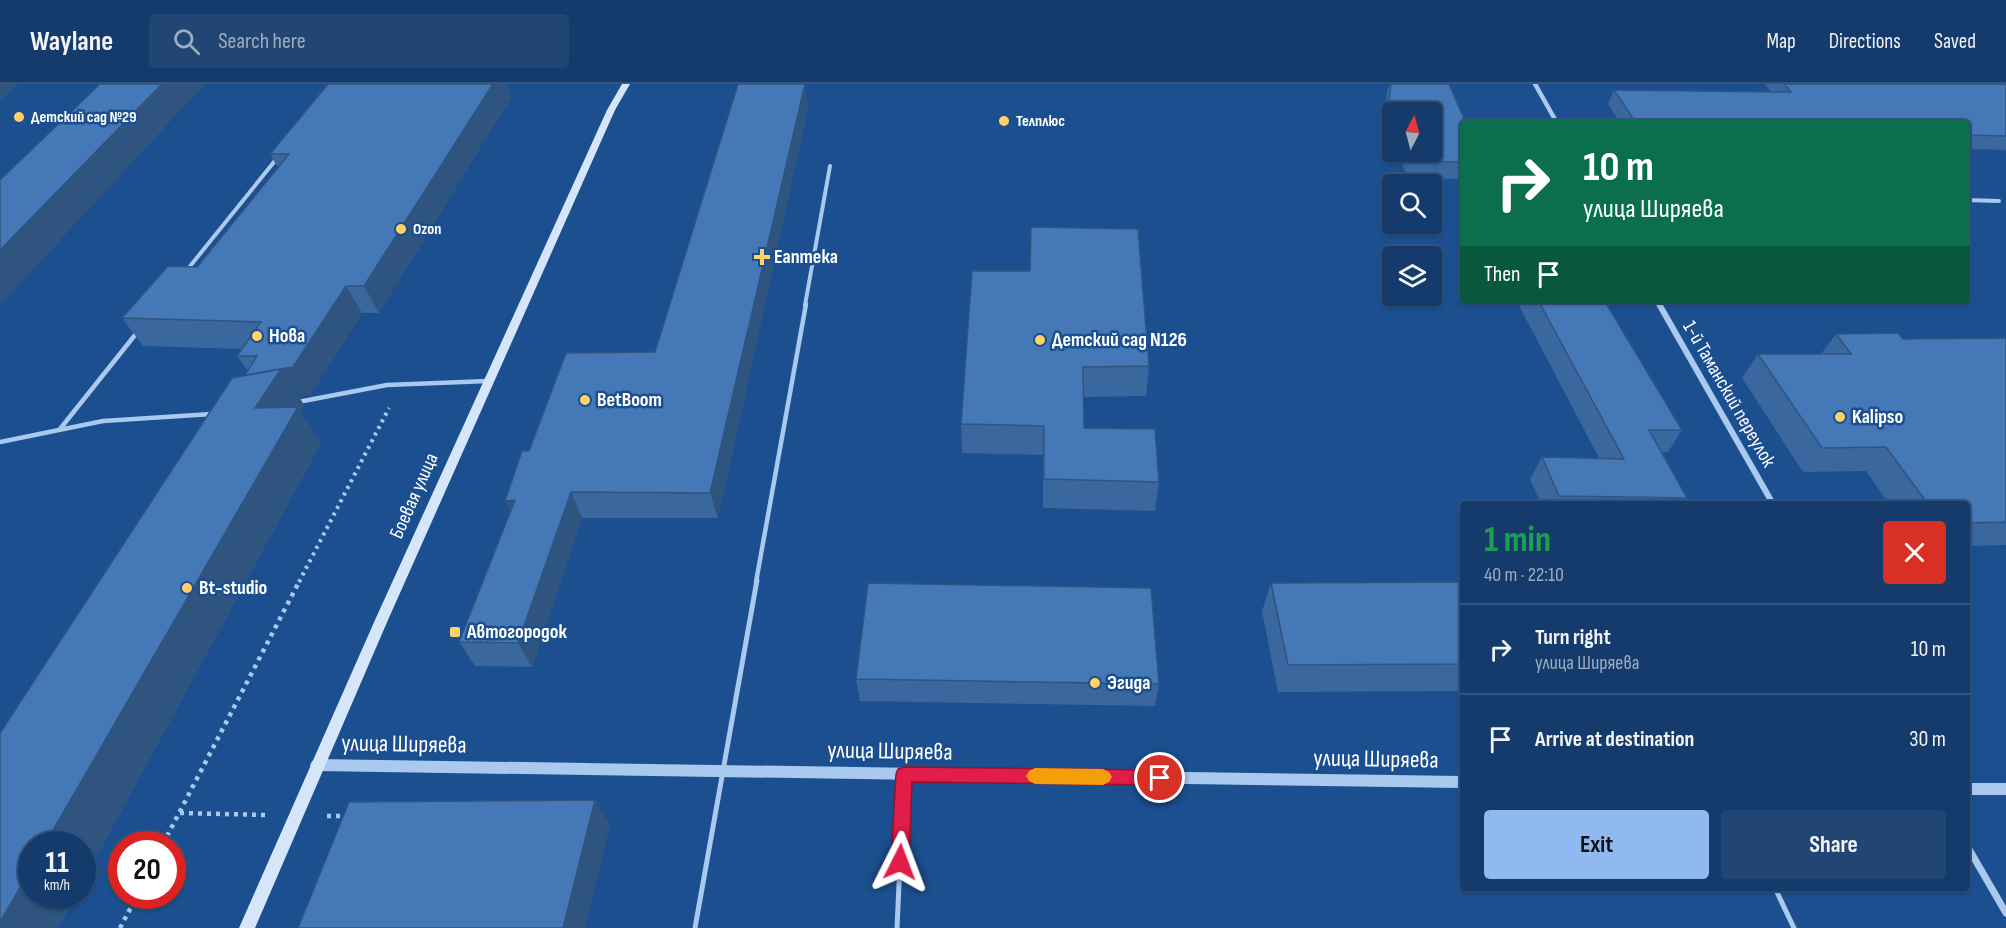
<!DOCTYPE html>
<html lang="en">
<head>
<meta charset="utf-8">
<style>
  :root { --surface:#143b6b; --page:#214673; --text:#f1f3f6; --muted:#9dadc1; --line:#33557e; --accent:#90b9f0 }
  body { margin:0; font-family:"Sofia Sans Condensed",sans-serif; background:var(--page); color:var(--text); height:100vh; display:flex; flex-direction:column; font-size:22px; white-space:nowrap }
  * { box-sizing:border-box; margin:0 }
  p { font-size:20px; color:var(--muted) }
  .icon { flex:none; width:33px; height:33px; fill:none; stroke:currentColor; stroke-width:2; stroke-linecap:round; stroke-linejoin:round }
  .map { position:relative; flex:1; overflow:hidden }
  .panel { position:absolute; left:1460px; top:417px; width:510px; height:390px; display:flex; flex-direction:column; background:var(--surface); border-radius:6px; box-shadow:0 2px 4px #0004,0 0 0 2px var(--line) }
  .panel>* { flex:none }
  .hud { position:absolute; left:1460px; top:36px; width:510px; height:183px; border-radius:6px; box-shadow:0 2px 4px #0004,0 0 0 2px var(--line); background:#0b6e4f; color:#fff; overflow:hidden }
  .needle { width:39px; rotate:6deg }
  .tools { position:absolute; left:1382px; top:18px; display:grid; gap:12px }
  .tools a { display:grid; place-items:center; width:60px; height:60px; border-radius:6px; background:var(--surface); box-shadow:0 2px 4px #0004,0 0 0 2px var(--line); font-size:30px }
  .speed { position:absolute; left:18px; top:747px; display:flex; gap:12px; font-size:30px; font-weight:700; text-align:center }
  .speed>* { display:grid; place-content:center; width:78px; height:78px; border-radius:50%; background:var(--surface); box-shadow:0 2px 4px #0004,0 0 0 2px var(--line); line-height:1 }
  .speed small { font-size:15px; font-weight:400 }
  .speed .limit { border:9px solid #d22; background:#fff; color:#111 }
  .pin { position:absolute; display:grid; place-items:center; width:51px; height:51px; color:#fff; margin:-26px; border:3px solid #fff; border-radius:50%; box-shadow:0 2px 6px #0007 }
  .me { position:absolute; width:66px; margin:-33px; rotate:3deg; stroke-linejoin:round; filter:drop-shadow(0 0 4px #0008) }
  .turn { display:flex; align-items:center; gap:21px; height:126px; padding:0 24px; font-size:27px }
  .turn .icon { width:78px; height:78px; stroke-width:2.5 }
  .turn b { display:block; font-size:42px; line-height:51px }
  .then { display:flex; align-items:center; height:57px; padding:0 24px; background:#0003; gap:12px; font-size:22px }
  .round { display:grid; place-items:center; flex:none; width:63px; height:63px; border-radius:6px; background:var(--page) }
  .headline { display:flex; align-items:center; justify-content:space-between; height:102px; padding:0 24px }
  h1 { font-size:36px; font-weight:700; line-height:45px; color:#1e9e55 }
  .action { display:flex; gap:12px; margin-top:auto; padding:12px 24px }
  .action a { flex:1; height:69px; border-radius:6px; background:var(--accent); color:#111; font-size:24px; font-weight:700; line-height:69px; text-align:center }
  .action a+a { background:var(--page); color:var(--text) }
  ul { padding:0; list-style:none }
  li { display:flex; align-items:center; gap:18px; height:90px; padding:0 24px; border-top:2px solid var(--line) }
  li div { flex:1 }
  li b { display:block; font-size:22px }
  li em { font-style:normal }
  header { display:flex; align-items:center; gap:36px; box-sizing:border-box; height:84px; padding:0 30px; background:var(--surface); border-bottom:2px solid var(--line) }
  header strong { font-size:28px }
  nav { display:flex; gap:33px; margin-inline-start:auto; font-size:21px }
  .search { width:420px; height:54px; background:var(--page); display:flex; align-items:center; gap:15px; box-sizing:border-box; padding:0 21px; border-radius:6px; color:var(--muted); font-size:22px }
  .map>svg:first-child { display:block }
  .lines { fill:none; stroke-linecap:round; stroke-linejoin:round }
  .path-far1 { stroke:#a9c9ee; stroke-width:4; stroke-dasharray:3 4.5; stroke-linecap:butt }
  .path { stroke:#a9c9ee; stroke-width:4.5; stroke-dasharray:4 5; stroke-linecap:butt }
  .service-far2 { stroke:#a9c9ee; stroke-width:4 }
  .service-far1 { stroke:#a9c9ee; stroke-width:4.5 }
  .service { stroke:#a9c9ee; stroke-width:5 }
  .minor-far2 { stroke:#a9c9ee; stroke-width:4.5 }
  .minor-far1 { stroke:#a9c9ee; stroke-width:6 }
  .minor { stroke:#a9c9ee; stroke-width:7 }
  .tertiary { fill:#a9c9ee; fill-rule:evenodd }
  .secondary { fill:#d6e6fa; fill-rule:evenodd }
  .wall { fill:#3a679d }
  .shaded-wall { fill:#305480 }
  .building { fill:#4478b7; stroke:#305480; stroke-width:1.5 }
  .route { fill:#e11d48; stroke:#92132f; stroke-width:1.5 }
  .slow { fill:#f59e0b }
  .poi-dot { fill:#ffd166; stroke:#1b4f8f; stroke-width:2 }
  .labels { text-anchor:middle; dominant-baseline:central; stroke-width:5; stroke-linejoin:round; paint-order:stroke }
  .far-poi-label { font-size:16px; font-weight:bold; fill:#fff; stroke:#1b4f8f; text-anchor:start }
  .poi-label { font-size:20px; font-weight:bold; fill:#fff; stroke:#1b4f8f; text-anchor:start }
  .street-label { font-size:20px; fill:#fff; stroke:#1b4f8f }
  .near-street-label { font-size:24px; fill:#fff; stroke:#1b4f8f }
</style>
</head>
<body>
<header>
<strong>Waylane</strong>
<div class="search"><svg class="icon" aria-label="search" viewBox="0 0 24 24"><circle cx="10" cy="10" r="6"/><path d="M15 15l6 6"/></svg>Search here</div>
<nav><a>Map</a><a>Directions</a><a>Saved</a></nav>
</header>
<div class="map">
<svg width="2006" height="844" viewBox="0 0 2006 844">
  <rect width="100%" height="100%" fill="#1b4f8f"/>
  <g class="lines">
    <path class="path-far1" d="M 299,498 L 389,324"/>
    <g class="path">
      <path d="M 180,729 L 266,731"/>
      <path d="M 327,732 L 347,732"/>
      <path d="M 163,760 L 300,496"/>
      <path d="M 120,844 L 137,812"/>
    </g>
    <g class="service-far2">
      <path d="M 1966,116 L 1999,117"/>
      <path d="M 187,186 L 278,73"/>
      <path d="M 805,221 L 830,82"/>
    </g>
    <g class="service-far1">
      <path d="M 298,318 L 387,301 L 488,297"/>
      <path d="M 60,345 L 139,246"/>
      <path d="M 0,358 L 103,337 L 212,330"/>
      <path d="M 756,498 L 806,220"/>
    </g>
    <g class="service">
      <path d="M 1775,804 L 1794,844"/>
      <path d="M 695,844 L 757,496"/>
      <path d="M 897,844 L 904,691"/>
    </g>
    <g class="minor-far2">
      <path d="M 1535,0 L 1557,39"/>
      <path d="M 1657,216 L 1660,221"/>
    </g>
    <path class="minor-far1" d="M 1659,220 L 1773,420"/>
    <path class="minor" d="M 1966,760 L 2006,829"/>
    <g class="tertiary">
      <path d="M 316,675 L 1462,692 L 1462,704 L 316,687 L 312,685 L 310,681 L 312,677 Z"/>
      <rect x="1966" y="699" width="40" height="12"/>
    </g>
    <path class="secondary" d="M 622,0 L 630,0 L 615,26 L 388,536 L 255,844 L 239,844 L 375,536 L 607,26 Z"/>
  </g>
  <g class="wall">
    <path d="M 328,0 L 506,0 L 511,13 L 379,229 L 362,229 L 311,310 L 299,313 L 304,321 L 300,327 L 321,359 L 82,799 L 82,760 L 32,760 L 32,812 L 76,812 L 58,844 L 0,844 L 0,649 L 232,294 L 245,291 L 248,287 L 237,272 L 243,265 L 143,262 L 122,234 L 168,182 L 197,183 L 278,84 L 270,70 Z"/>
    <path d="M 1390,0 L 1449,0 L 1462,39 L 1462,95 L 1408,94 L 1397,68 L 1431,68 L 1431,28 L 1392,28 L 1392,53 L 1384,33 L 1387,8 Z"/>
    <path d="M 1765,0 L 2006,0 L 2006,66 L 1966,65 L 1966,39 L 1620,39 L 1608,20 L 1614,6 L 1771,8 Z"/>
    <path d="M 808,23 L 718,434 L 582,434 L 532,583 L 475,582 L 459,558 L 510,428 L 655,268 Z"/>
    <path d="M 972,187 L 1149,282 L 1146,312 L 1083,313 L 1084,344 L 1159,398 L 1155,427 L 1043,424 L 1043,371 L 962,369 L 961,340 Z"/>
    <path d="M 1516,216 L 1604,216 L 1682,346 L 1668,368 L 1662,368 L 1687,414 L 1683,420 L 1541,420 L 1530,395 L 1542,373 L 1599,374 Z"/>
    <path d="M 1836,250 L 1903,255 L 2006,254 L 2006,461 L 1966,462 L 1966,420 L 1889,420 L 1866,387 L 1803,388 L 1742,294 L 1758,270 L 1821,270 Z"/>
    <path d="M 1462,498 L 1462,607 L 1278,608 L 1262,527 L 1271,499 Z"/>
    <path d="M 856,595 L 1159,600 L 1155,622 L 860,617 Z"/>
  </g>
  <g class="shaded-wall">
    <path d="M 0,0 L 19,0 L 0,17 Z"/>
    <path d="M 162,0 L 205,0 L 0,221 L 0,166 Z"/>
    <path d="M 493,0 L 506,0 L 511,13 L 379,229 L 364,202 Z"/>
    <path d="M 805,0 L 808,23 L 718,434 L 710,409 Z"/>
    <path d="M 346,202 L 362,229 L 311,310 L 299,313 L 304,321 L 300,327 L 321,359 L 82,799 L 82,760 L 45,760 L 255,324 L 245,291 Z"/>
    <path d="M 571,408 L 582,434 L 532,583 L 518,559 Z"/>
    <path d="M 515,416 L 518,443 L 505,417 Z"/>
    <path d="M 595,716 L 610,741 L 585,844 L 563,844 Z"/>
    <path d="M 32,783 L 32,812 L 76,812 L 58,844 L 0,844 L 0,838 Z"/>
  </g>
  <g class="building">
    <path d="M 100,0 L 162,0 L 0,166 L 0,96 Z"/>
    <path d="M 328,0 L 493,0 L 364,202 L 346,202 L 293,283 L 245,291 L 257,272 L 237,272 L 261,238 L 122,234 L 168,182 L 197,183 L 289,70 L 270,70 Z"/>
    <path d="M 738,0 L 805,0 L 710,409 L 571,408 L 518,559 L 459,558 L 515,416 L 505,417 L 522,367 L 529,367 L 566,269 L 655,268 Z"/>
    <path d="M 1391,0 L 1449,0 L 1466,39 L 1462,39 L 1462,78 L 1413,77 L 1409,68 L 1431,68 L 1431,28 L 1393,28 L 1389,17 Z"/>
    <path d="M 1784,0 L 2006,0 L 2006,52 L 1966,51 L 1966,39 L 1636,39 L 1614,6 L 1791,8 Z"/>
    <path d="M 1031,143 L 1138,145 L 1149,282 L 1083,283 L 1084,344 L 1155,345 L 1159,398 L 1044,395 L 1044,342 L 961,340 L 972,187 L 1030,187 Z"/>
    <path d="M 1538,216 L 1604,216 L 1682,346 L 1649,346 L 1687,414 L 1559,412 L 1542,373 L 1624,375 Z"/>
    <path d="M 1898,249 L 1903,255 L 2006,254 L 2006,438 L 1966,439 L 1966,420 L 1928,420 L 1886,363 L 1822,364 L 1758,270 L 1851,270 L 1836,250 Z"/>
    <path d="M 281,285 L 255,324 L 298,323 L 45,760 L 32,760 L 32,783 L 0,838 L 0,649 L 232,294 Z"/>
    <path d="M 1462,498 L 1462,580 L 1288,581 L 1271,499 Z"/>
    <path d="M 868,499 L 1151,504 L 1159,600 L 856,595 Z"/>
    <path d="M 595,716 L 563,844 L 298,844 L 349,718 Z"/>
  </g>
  <path class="route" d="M 904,683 L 1160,686 L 1166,689 L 1168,694 L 1166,699 L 1160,701 L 912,698 L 909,778 L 906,784 L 900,786 L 894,784 L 891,778 L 896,690 L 898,685 Z"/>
  <path class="slow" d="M 1035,684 L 1103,685 L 1109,688 L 1112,693 L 1109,698 L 1103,701 L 1035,700 L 1029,697 L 1026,692 L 1029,687 Z"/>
  <g class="poi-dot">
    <circle cx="19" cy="33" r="6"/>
    <circle cx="1004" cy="37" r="6"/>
    <circle cx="401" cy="145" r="6"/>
    <path d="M759 164h6v6h6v6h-6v6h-6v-6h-6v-6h6z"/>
    <circle cx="257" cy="252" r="6"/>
    <circle cx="1040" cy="256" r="6"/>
    <circle cx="585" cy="316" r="6"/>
    <circle cx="1840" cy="333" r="6"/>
    <circle cx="187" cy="504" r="6"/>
    <rect x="449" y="542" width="12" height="12" rx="3"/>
    <circle cx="1095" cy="599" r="6"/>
  </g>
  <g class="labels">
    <g class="far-poi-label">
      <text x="31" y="33">Детский сад №29</text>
      <text x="1016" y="37">Телплюс</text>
      <text x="413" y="145">Ozon</text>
    </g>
    <g class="poi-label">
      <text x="774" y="173">Еаптека</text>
      <text x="269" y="252">Нова</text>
      <text x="1052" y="256">Детский сад N126</text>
      <text x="597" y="316">BetBoom</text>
      <text x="1852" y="333">Kalipso</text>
      <text x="199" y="504">Bt-studio</text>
      <text x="467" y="548">Автогородок</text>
      <text x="1107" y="599">Эгида</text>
    </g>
    <g class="street-label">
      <text transform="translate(1729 310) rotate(60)">1-й Таманский переулок</text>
      <text transform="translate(414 412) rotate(-66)">Боевая улица</text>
    </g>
    <g class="near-street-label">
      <text transform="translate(404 660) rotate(1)">улица Ширяева</text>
      <text transform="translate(890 667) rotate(1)">улица Ширяева</text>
      <text transform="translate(1376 675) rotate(1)">улица Ширяева</text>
    </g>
  </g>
</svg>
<div class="tools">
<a><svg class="needle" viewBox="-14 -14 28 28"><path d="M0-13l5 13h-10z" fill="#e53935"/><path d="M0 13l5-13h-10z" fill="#9dadc1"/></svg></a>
<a><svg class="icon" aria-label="search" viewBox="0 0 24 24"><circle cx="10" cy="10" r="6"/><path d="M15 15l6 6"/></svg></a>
<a><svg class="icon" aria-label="layers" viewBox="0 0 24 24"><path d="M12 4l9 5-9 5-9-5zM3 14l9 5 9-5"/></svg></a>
</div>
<div class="speed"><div>11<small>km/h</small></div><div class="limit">20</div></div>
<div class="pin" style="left:1160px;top:694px;background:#d93025"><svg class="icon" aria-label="arrive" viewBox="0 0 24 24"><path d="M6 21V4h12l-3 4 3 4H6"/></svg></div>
<svg class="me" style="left:900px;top:778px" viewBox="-20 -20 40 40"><path d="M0-17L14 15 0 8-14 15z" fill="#e11d48" stroke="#fff" stroke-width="4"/></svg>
<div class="hud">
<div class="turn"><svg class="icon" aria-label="right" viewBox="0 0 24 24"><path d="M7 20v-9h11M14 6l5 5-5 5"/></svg><div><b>10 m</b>улица Ширяева</div></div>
<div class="then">Then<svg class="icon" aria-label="arrive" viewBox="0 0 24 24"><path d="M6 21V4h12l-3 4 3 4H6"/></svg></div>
</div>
<section class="panel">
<div class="headline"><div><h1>1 min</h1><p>40 m · 22:10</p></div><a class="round" style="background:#d93025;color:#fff"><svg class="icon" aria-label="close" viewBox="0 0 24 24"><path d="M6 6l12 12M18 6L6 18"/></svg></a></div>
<ul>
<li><svg class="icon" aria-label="right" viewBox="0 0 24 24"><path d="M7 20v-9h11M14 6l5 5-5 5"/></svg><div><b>Turn right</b><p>улица Ширяева</p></div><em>10 m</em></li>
<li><svg class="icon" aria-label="arrive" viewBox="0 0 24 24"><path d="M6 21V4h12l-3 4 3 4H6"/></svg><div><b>Arrive at destination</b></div><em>30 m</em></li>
</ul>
<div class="action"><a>Exit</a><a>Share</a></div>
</section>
</div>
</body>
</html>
